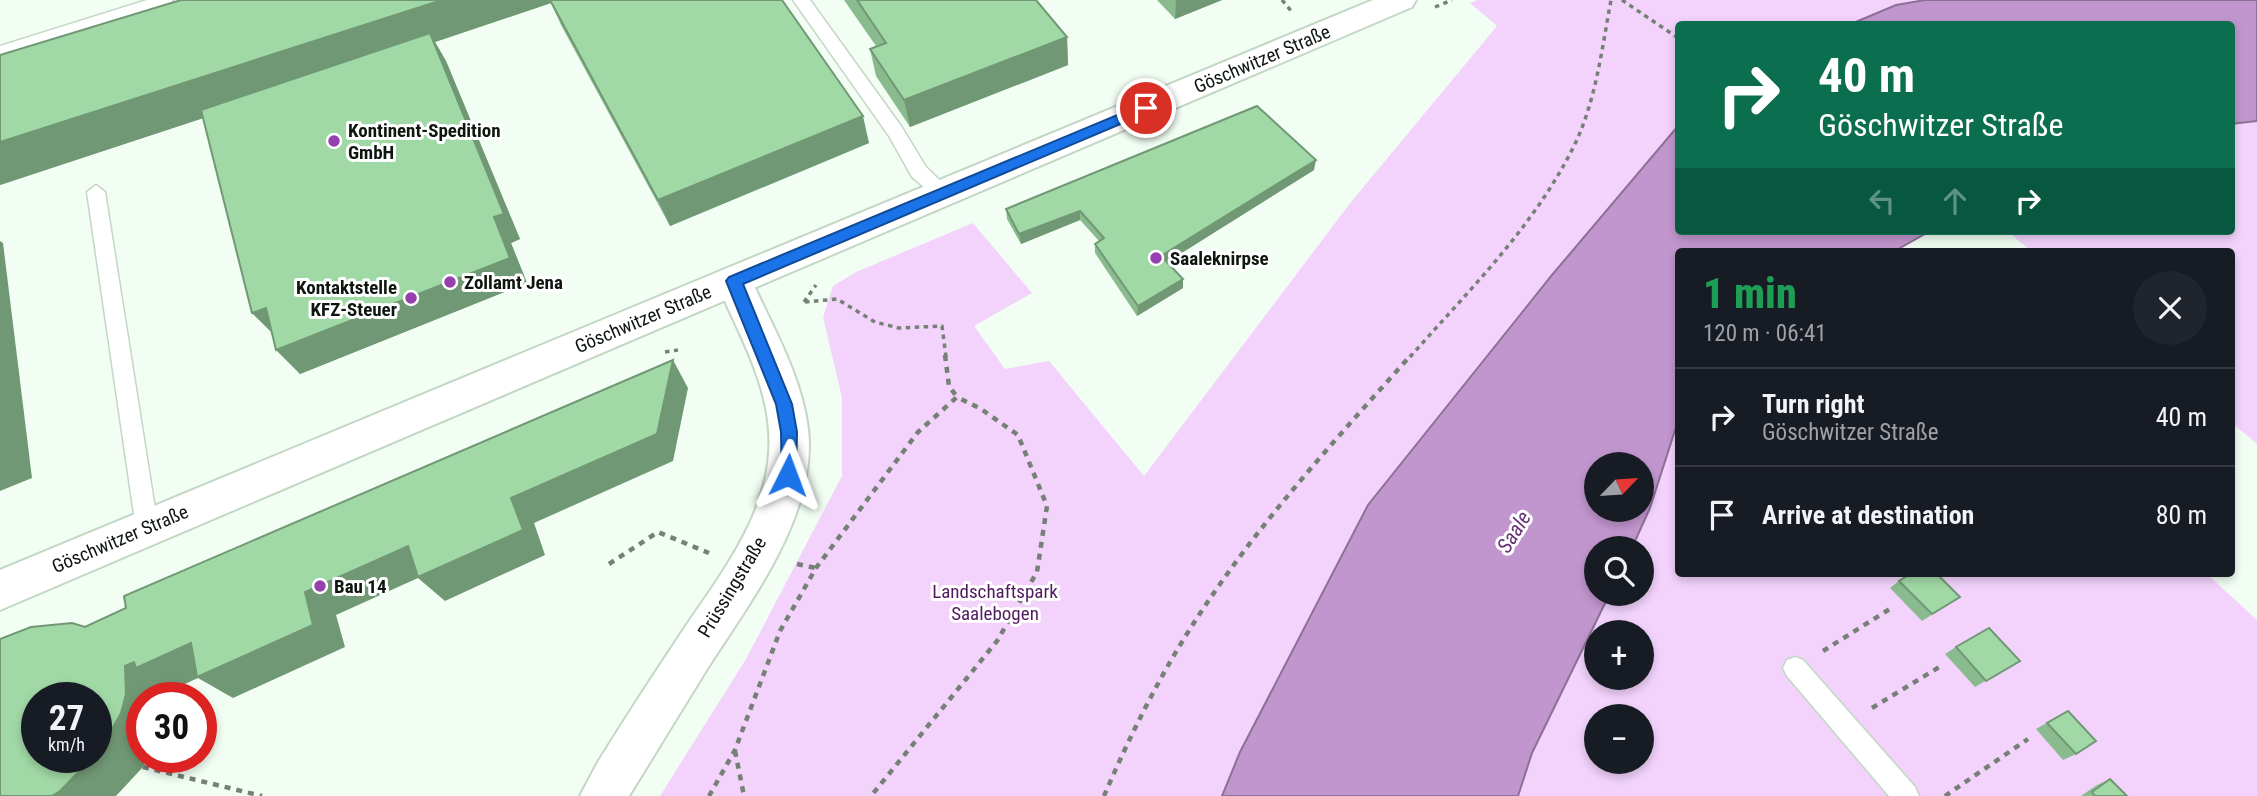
<!DOCTYPE html>
<html lang="en">
<head>
<meta charset="utf-8">
<style>
  :root { --surface:#171b24; --page:#20242c; --text:#f1f3f6; --muted:#9ea1a6; --line:#363941 }
  body { margin:0; font-family:"Roboto Condensed",sans-serif; background:var(--page); color:var(--text); height:100vh; display:flex; flex-direction:column; font-size:26px; white-space:nowrap }
  * { box-sizing:border-box; margin:0 }
  p { font-size:23px; color:var(--muted) }
  .icon { flex:none; width:38px; height:38px; fill:none; stroke:currentColor; stroke-width:2; stroke-linecap:round; stroke-linejoin:round }
  .map { position:relative; flex:1; overflow:hidden }
  .drawer { position:absolute; left:1675px; top:248px; width:560px; height:329px; display:flex; flex-direction:column; background:var(--surface); border-radius:7px; box-shadow:0 4px 10px #0003 }
  .drawer>* { flex:none }
  .banner { position:absolute; left:1675px; top:21px; width:560px; height:214px; border-radius:7px; box-shadow:0 4px 10px #0003; background:#0b6e4f; color:#fff; overflow:hidden }
  .needle { width:46px; rotate:65deg }
  .controls { position:absolute; left:1584px; top:452px; display:grid; gap:14px }
  .controls a { display:grid; place-items:center; width:70px; height:70px; border-radius:50%; background:var(--surface); box-shadow:0 4px 10px #0003; font-size:35px }
  .speed { position:absolute; left:21px; top:682px; display:flex; gap:14px; font-size:35px; font-weight:700; text-align:center }
  .speed>* { display:grid; place-content:center; width:91px; height:91px; border-radius:50%; background:var(--surface); box-shadow:0 4px 10px #0003; line-height:1 }
  .speed small { font-size:18px; font-weight:400 }
  .speed .limit { border:10px solid #d22; background:#fff; color:#111 }
  .pin { position:absolute; display:grid; place-items:center; width:60px; height:60px; color:#fff; margin:-30px; border:4px solid #fff; border-radius:50%; box-shadow:0 2px 7px #0007 }
  .me { position:absolute; width:77px; margin:-38px; rotate:3deg; stroke-linejoin:round; filter:drop-shadow(0 0 5px #0008) }
  .turn { display:flex; align-items:center; gap:24px; height:147px; padding:0 28px; font-size:32px }
  .turn .icon { width:91px; height:91px; stroke-width:2.5 }
  .turn b { display:block; font-size:49px; line-height:60px }
  .lanes { display:flex; align-items:center; height:66px; padding:0 28px; background:#0003; justify-content:center; gap:35px; direction:ltr }
  .lanes .off { opacity:.35 }
  .round { display:grid; place-items:center; flex:none; width:74px; height:74px; border-radius:37px; background:var(--page) }
  .headline { display:flex; align-items:center; justify-content:space-between; height:119px; padding:0 28px }
  h1 { font-size:42px; font-weight:800; line-height:52px; color:#1e9e55 }
  ul { padding:0; list-style:none }
  li { display:flex; align-items:center; gap:21px; height:98px; padding:0 28px; border-top:2px solid var(--line) }
  li div { flex:1 }
  li b { display:block; font-size:26px }
  li em { font-style:normal }
  .map>svg:first-child { display:block }
  .green { fill:#f3d3fc; fill-rule:evenodd }
  .water { fill:#c196ce; stroke:#8c7095; stroke-width:2; fill-rule:evenodd }
  .lines { fill:none; stroke-linecap:round; stroke-linejoin:round }
  .lane-casing { stroke:#c3d7c4; stroke-width:3 }
  .street-casing { stroke:#c3d7c4; stroke-width:4 }
  .secondary-casing { stroke:#c3d7c4; stroke-width:4 }
  .path-far1 { stroke:#768077; stroke-width:3.5; stroke-dasharray:4.5 4.5; stroke-linecap:butt }
  .path { stroke:#768077; stroke-width:4.5; stroke-dasharray:6 6; stroke-linecap:butt }
  .lane { fill:#fff; fill-rule:evenodd }
  .street { fill:#fff; fill-rule:evenodd }
  .secondary { fill:#fff; fill-rule:evenodd }
  .wall { fill:#8abb8f }
  .shaded-wall { fill:#719874 }
  .building { fill:#a1d9a6; stroke:#719874; stroke-width:2 }
  .route { fill:#1a73e8; stroke:#114b97; stroke-width:2 }
  .poi-dot { fill:#9640ae; stroke:#fff; stroke-width:2.5 }
  .labels { text-anchor:middle; dominant-baseline:central; stroke-width:6; stroke-linejoin:round; paint-order:stroke }
  .street-label { font-size:19px; fill:#0f1610; stroke:#fff }
  .poi-label { font-size:19px; font-weight:bold; fill:#0f1610; stroke:#fff; text-anchor:start }
  .park-label { font-size:19px; fill:#501b5e; stroke:#fff }
  .water-label { font-size:21px; font-style:italic; fill:#673276; stroke:#fff }
</style>
</head>
<body>
<div class="map">
<svg width="2257" height="796" viewBox="0 0 2257 796">
  <rect width="100%" height="100%" fill="#f2fef3"/>
  <g class="green">
    <path d="M 1477,0 L 1925,0 L 1896,5 L 1851,24 L 1678,24 L 1678,126 L 1552,275 L 1240,752 L 1222,796 L 660,796 L 746,659 L 842,476 L 842,398 L 823,317 L 833,286 L 856,272 L 973,223 L 1032,293 L 974,326 L 1005,369 L 1049,361 L 1144,476 L 1351,202 L 1497,26 L 1470,3 Z"/>
    <path d="M 2257,121 L 2257,444 L 2231,422 L 2231,252 L 2032,252 L 2007,231 L 2231,231 L 2231,124 Z"/>
    <path d="M 1678,421 L 1678,574 L 2207,574 L 2257,620 L 2257,796 L 1518,796 L 1532,753 L 1610,593 L 1642,593 L 1642,548 L 1632,548 L 1650,508 ZM 1596,632 L 1642,632 L 1642,677 L 1596,677 ZM 1596,716 L 1642,716 L 1642,761 L 1596,761 Z"/>
  </g>
  <g class="water">
    <path d="M 1925,0 L 2257,0 L 2257,121 L 2231,124 L 2231,24 L 1851,24 L 1896,5 Z"/>
    <path d="M 1678,126 L 1678,231 L 1930,231 L 1893,252 L 1678,252 L 1678,421 L 1650,508 L 1632,548 L 1596,548 L 1596,593 L 1610,593 L 1532,753 L 1518,796 L 1222,796 L 1240,752 L 1368,505 L 1552,275 ZM 1596,464 L 1642,464 L 1642,509 L 1596,509 Z"/>
  </g>
  <g class="lines">
    <defs>
      <g id="lane">
        <path d="M 147,0 L 173,0 L 171,4 L 0,58 L 0,46 Z"/>
        <path d="M 793,0 L 810,0 L 901,126 L 926,167 L 953,193 L 951,198 L 937,198 L 912,177 L 889,136 Z"/>
        <path d="M 96,185 L 105,192 L 158,528 L 155,535 L 147,538 L 139,535 L 136,528 L 87,192 Z"/>
        <path d="M 1795,657 L 1803,660 L 1915,787 L 1919,796 L 1889,796 L 1787,676 L 1783,668 L 1787,660 Z"/>
      </g>
      <path id="street" d="M 734,267 L 747,271 L 752,281 C 773,328 802,377 808,429 C 818,514 750,602 707,669 C 681,711 655,754 629,796 L 580,796 L 598,762 C 623,722 649,681 676,641 C 717,578 775,511 769,431 C 766,379 736,328 716,281 L 721,271 Z"/>
      <path id="secondary" d="M 1373,0 L 1416,0 L 1412,7 L 0,610 L 0,570 Z"/>
    </defs>
    <use href="#lane" class="lane-casing"/>
    <use href="#street" class="street-casing"/>
    <use href="#secondary" class="secondary-casing"/>
    <g class="path-far1">
      <path d="M 1282,0 L 1292,12"/>
      <path d="M 1622,0 L 1678,38"/>
      <path d="M 1435,7 L 1452,0"/>
      <path d="M 804,302 L 816,285"/>
      <path d="M 805,302 L 837,299 L 875,322 L 899,328 L 942,326 L 946,357"/>
      <path d="M 665,352 L 678,350"/>
      <path d="M 1410,357 C 1470,289 1533,228 1574,146 C 1596,101 1602,48 1611,0"/>
    </g>
    <g class="path">
      <path d="M 945,355 L 949,386 L 957,397"/>
      <path d="M 609,564 L 658,532 L 709,553"/>
      <path d="M 797,564 L 816,568"/>
      <path d="M 1823,651 L 1893,607"/>
      <path d="M 1872,708 L 1941,666"/>
      <path d="M 735,751 L 744,796"/>
      <path d="M 143,767 L 262,796"/>
      <path d="M 709,796 L 735,750 L 780,631 L 816,568 L 918,432 L 957,397 L 981,409 L 1018,435 L 1047,506 L 1037,572 L 997,641 L 871,796"/>
      <path d="M 1104,796 C 1131,733 1163,669 1201,612 C 1262,519 1338,437 1411,355"/>
      <path d="M 1945,796 L 2028,739"/>
    </g>
    <use href="#lane" class="lane"/>
    <use href="#street" class="street"/>
    <use href="#secondary" class="secondary"/>
  </g>
  <g class="wall">
    <path d="M 181,0 L 782,0 L 869,143 L 670,226 L 561,25 L 551,3 L 435,42 L 446,61 L 520,239 L 511,243 L 527,283 L 300,374 L 272,333 L 252,313 L 203,118 L 0,185 Z"/>
    <path d="M 844,0 L 1036,0 L 1067,37 L 1068,65 L 910,127 L 876,76 L 870,49 L 876,46 Z"/>
    <path d="M 1157,0 L 1222,0 L 1175,19 Z"/>
    <path d="M 1314,170 L 1167,262 L 1183,288 L 1137,316 L 1095,253 L 1095,244 L 1099,241 L 1080,220 L 1021,244 L 1007,219 L 1006,209 Z"/>
    <path d="M 1899,581 L 1960,597 L 1922,621 L 1890,588 Z"/>
    <path d="M 1956,647 L 2020,661 L 1975,687 L 1945,654 Z"/>
    <path d="M 2068,711 L 2076,754 L 2063,760 L 2036,729 Z"/>
    <path d="M 2110,779 L 2127,796 L 2081,796 L 2097,785 Z"/>
  </g>
  <g class="shaded-wall">
    <path d="M 442,0 L 549,0 L 551,3 L 435,42 L 446,61 L 520,239 L 511,243 L 527,283 L 300,374 L 276,350 L 494,217 L 434,42 L 0,185 L 0,142 Z"/>
    <path d="M 1176,0 L 1222,0 L 1175,19 Z"/>
    <path d="M 1067,37 L 1068,65 L 910,127 L 904,100 Z"/>
    <path d="M 863,116 L 869,143 L 670,226 L 658,200 Z"/>
    <path d="M 1316,160 L 1314,170 L 1161,266 L 1161,256 Z"/>
    <path d="M 1080,211 L 1080,220 L 1021,244 L 1019,234 Z"/>
    <path d="M 0,241 L 3,243 L 32,478 L 0,491 Z"/>
    <path d="M 1183,279 L 1183,288 L 1137,316 L 1138,306 Z"/>
    <path d="M 266,308 L 277,337 L 252,313 Z"/>
    <path d="M 673,360 L 688,388 L 673,461 L 534,523 L 545,555 L 445,601 L 418,578 L 336,615 L 345,647 L 233,698 L 198,678 L 174,689 L 168,685 L 164,687 L 165,698 L 142,698 L 142,758 L 148,758 L 143,767 L 116,796 L 52,796 L 92,758 L 96,758 L 96,754 L 125,666 L 305,592 L 511,498 Z"/>
  </g>
  <g class="building">
    <path d="M 181,0 L 442,0 L 0,142 L 0,55 Z"/>
    <path d="M 550,0 L 782,0 L 863,116 L 658,200 Z"/>
    <path d="M 857,0 L 1036,0 L 1067,37 L 904,100 L 870,49 L 886,43 Z"/>
    <path d="M 430,33 L 504,214 L 494,217 L 510,258 L 276,350 L 266,308 L 252,313 L 201,110 Z"/>
    <path d="M 1257,106 L 1316,160 L 1161,256 L 1183,279 L 1138,306 L 1095,244 L 1104,238 L 1080,211 L 1019,234 L 1006,209 Z"/>
    <path d="M 673,360 L 657,434 L 511,498 L 523,530 L 418,577 L 408,546 L 305,592 L 313,625 L 197,677 L 191,643 L 136,668 L 134,662 L 125,666 L 126,694 L 121,713 L 101,749 L 96,754 L 96,698 L 37,698 L 37,758 L 92,758 L 60,791 L 52,796 L 0,796 L 0,639 L 31,627 L 72,623 L 85,627 L 126,608 L 124,596 Z"/>
    <path d="M 1910,574 L 1937,574 L 1960,597 L 1932,614 L 1899,581 Z"/>
    <path d="M 1989,628 L 2020,661 L 1986,681 L 1956,647 Z"/>
    <path d="M 2068,711 L 2096,741 L 2076,754 L 2047,723 Z"/>
    <path d="M 2110,779 L 2127,796 L 2095,796 L 2092,792 Z"/>
  </g>
  <path class="route" d="M 1146,103 L 1151,104 L 1151,111 L 743,284 L 792,404 L 797,432 L 796,475 L 788,482 L 782,480 L 781,432 L 776,404 L 726,281 L 729,277 Z"/>
  <g class="poi-dot">
    <circle cx="334" cy="141" r="7"/>
    <circle cx="1156" cy="258" r="7"/>
    <circle cx="450" cy="282" r="7"/>
    <circle cx="411" cy="298" r="7"/>
    <circle cx="320" cy="586" r="7"/>
  </g>
  <g class="labels">
    <g class="street-label">
      <text transform="translate(1262 59) rotate(-23)">Göschwitzer Straße</text>
      <text transform="translate(643 319) rotate(-23)">Göschwitzer Straße</text>
      <text transform="translate(120 539) rotate(-23)">Göschwitzer Straße</text>
      <text transform="translate(732 587) rotate(-59)">Prüssingstraße</text>
    </g>
    <g class="poi-label">
      <text x="348" y="130">Kontinent-Spedition<tspan x="348" dy="22">GmbH</tspan></text>
      <text x="1170" y="258">Saaleknirpse</text>
      <text x="464" y="282">Zollamt Jena</text>
      <text x="397" y="287" text-anchor="end">Kontaktstelle<tspan x="397" dy="22">KFZ-Steuer</tspan></text>
      <text x="334" y="586">Bau 14</text>
    </g>
    <g class="park-label">
      <text x="995" y="591">Landschaftspark<tspan x="995" dy="22">Saalebogen</tspan></text>
    </g>
    <g class="water-label">
      <text transform="translate(1514 532) rotate(-58)">Saale</text>
    </g>
  </g>
</svg>
<div class="controls">
<a><svg class="needle" viewBox="-14 -14 28 28"><path d="M0-13l5 13h-10z" fill="#e53935"/><path d="M0 13l5-13h-10z" fill="#9ea1a6"/></svg></a>
<a><svg class="icon" aria-label="search" viewBox="0 0 24 24"><circle cx="10" cy="10" r="6"/><path d="M15 15l6 6"/></svg></a>
<a>+</a>
<a>−</a>
</div>
<div class="speed"><div>27<small>km/h</small></div><div class="limit">30</div></div>
<div class="pin" style="left:1146px;top:108px;background:#d93025"><svg class="icon" aria-label="arrive" viewBox="0 0 24 24"><path d="M6 21V4h12l-3 4 3 4H6"/></svg></div>
<svg class="me" style="left:788px;top:475px" viewBox="-20 -20 40 40"><path d="M0-17L14 15 0 8-14 15z" fill="#1a73e8" stroke="#fff" stroke-width="4"/></svg>
<div class="banner">
<div class="turn"><svg class="icon" aria-label="right" viewBox="0 0 24 24"><path d="M7 20v-9h11M14 6l5 5-5 5"/></svg><div><b>40 m</b>Göschwitzer Straße</div></div>
<div class="lanes"><svg class="icon off" aria-label="left" viewBox="0 0 24 24"><path d="M17 20v-9H6M10 6l-5 5 5 5"/></svg><svg class="icon off" aria-label="ahead" viewBox="0 0 24 24"><path d="M12 20V5M6 11l6-6 6 6"/></svg><svg class="icon" aria-label="right" viewBox="0 0 24 24"><path d="M7 20v-9h11M14 6l5 5-5 5"/></svg></div>
</div>
<section class="drawer">
<div class="headline"><div><h1>1 min</h1><p>120 m · 06:41</p></div><a class="round"><svg class="icon" aria-label="close" viewBox="0 0 24 24"><path d="M6 6l12 12M18 6L6 18"/></svg></a></div>
<ul>
<li><svg class="icon" aria-label="right" viewBox="0 0 24 24"><path d="M7 20v-9h11M14 6l5 5-5 5"/></svg><div><b>Turn right</b><p>Göschwitzer Straße</p></div><em>40 m</em></li>
<li><svg class="icon" aria-label="arrive" viewBox="0 0 24 24"><path d="M6 21V4h12l-3 4 3 4H6"/></svg><div><b>Arrive at destination</b></div><em>80 m</em></li>
</ul>
</section>
</div>
</body>
</html>
